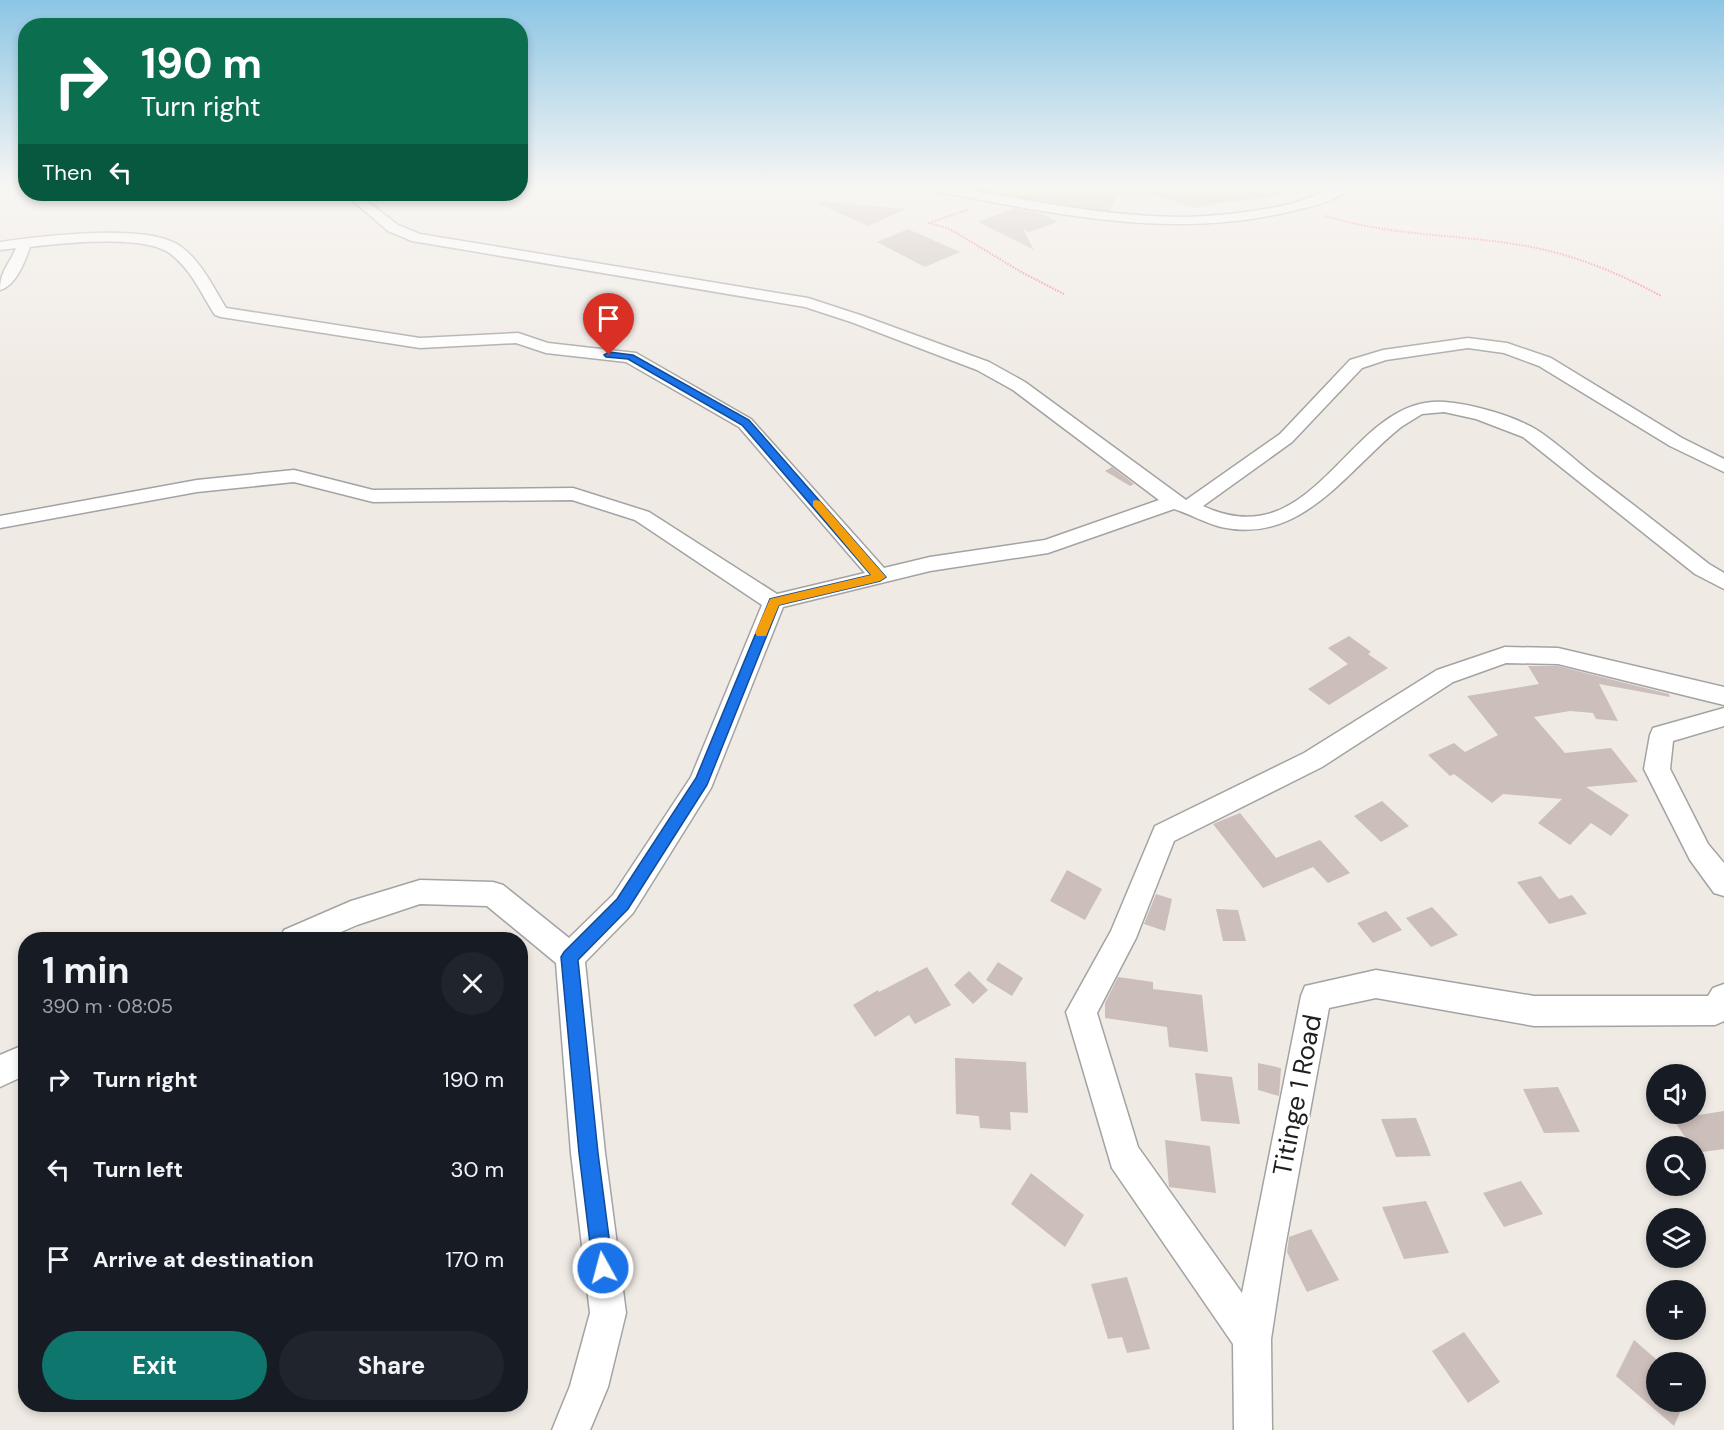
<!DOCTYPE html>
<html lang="en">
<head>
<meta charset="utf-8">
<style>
  :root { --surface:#171b24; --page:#20242c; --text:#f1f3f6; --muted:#9ea1a6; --accent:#0f766e }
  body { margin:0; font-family:"DM Sans",sans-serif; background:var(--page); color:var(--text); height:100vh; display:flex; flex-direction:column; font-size:22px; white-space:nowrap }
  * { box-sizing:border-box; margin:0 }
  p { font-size:20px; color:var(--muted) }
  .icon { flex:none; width:33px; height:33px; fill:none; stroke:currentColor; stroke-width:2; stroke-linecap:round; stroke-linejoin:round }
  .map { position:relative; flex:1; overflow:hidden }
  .drawer { position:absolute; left:18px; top:932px; width:510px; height:480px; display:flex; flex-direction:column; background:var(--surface); border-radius:24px; box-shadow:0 3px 9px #0003 }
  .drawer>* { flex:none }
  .guide { position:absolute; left:18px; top:18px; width:510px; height:183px; border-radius:24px; box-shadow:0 3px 9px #0003; background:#0b6e4f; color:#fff; overflow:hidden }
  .fabs { position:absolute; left:1646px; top:1064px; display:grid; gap:12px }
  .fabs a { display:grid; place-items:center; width:60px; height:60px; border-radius:50%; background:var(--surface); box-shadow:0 3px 9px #0003; font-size:30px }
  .pin { position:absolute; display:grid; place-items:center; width:51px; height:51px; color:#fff; margin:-62px -26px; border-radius:50% 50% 50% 0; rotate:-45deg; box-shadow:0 0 6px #0007 }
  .pin .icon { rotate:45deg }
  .me { position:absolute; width:66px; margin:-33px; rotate:353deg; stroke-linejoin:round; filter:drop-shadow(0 0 4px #0008) }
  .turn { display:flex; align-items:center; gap:21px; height:126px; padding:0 24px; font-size:27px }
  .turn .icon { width:78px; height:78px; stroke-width:2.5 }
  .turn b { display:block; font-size:42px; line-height:51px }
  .then { display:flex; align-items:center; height:57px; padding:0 24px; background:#0003; gap:12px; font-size:22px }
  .round { display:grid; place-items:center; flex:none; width:63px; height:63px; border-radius:32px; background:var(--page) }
  .head { display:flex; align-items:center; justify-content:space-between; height:102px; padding:0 24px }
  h1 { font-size:36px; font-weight:700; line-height:45px }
  .action { display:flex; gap:12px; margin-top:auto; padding:12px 24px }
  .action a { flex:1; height:69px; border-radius:36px; background:var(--accent); color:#fff; font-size:24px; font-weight:700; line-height:69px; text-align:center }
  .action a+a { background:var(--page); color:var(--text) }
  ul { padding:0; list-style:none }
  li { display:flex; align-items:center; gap:18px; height:90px; padding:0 24px }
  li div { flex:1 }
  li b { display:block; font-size:22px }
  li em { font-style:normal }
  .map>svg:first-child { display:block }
  .forest { fill:#b6d297 }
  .building { fill:#ccbeba }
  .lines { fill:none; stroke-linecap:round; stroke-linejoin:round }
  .street-casing { stroke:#a3a3a3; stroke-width:3 }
  .path { stroke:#ff677a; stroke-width:2; stroke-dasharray:1.5 1.5; stroke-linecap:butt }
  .street { fill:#fff; fill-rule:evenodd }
  .route { fill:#1a73e8; stroke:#114b97; stroke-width:1.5 }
  .slow { fill:#f59e0b }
  .labels { text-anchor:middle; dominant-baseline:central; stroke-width:5; stroke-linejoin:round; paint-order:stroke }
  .near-street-label { font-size:26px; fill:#1f1f1f; stroke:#fff }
</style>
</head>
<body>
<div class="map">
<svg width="1724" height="1430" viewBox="0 0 1724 1430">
  <rect width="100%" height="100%" fill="#f0eae4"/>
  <path class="forest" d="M 965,187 L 1302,187 L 1273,197 L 1219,203 L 1197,208 L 1154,195 L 1118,194 L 1109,212 L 1059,207 Z"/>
  <g class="building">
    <path d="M 820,201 L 907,209 L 868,226 L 819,204 Z"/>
    <path d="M 1015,208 L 1040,213 L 1058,222 L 1029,232 L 1023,229 L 1034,250 L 978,222 Z"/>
    <path d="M 908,229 L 960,252 L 925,267 L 877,242 Z"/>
    <path d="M 1112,467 L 1134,484 L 1130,486 L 1105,471 Z"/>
    <path d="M 1349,636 L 1371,652 L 1368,654 L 1388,668 L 1329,705 L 1308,689 L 1348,664 L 1328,648 Z"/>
    <path d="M 1528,666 L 1558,666 L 1669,694 L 1670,697 L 1599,684 L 1618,721 L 1596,719 L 1593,713 L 1570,711 L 1534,717 L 1565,753 L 1611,748 L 1638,782 L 1586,787 L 1629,815 L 1611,836 L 1591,823 L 1570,845 L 1538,823 L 1562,799 L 1503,794 L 1492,803 L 1454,774 L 1450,776 L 1428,755 L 1454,743 L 1465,752 L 1498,735 L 1467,696 L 1539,684 Z"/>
    <path d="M 1382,801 L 1409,826 L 1381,842 L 1354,816 Z"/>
    <path d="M 1240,813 L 1276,858 L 1320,840 L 1350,873 L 1328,883 L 1313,867 L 1263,888 L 1213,824 Z"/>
    <path d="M 1067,870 L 1102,889 L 1085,920 L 1050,901 Z"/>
    <path d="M 1541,876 L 1559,899 L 1572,895 L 1587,914 L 1549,924 L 1517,882 Z"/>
    <path d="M 1156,894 L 1172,899 L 1165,931 L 1144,924 Z"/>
    <path d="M 1432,907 L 1458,935 L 1431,947 L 1406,918 Z"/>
    <path d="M 1216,909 L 1238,910 L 1246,941 L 1223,941 Z"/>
    <path d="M 1386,911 L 1402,930 L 1373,943 L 1357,923 Z"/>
    <path d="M 998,962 L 1023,978 L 1012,996 L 986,980 Z"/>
    <path d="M 927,967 L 951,1005 L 915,1024 L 909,1015 L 875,1037 L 853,1005 L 878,990 L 879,992 Z"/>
    <path d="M 969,971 L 988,990 L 973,1004 L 954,985 Z"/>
    <path d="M 1118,977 L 1153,982 L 1153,989 L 1202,995 L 1208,1052 L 1169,1047 L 1167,1027 L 1105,1018 L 1105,1003 Z"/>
    <path d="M 955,1058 L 1026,1062 L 1028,1113 L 1010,1112 L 1011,1130 L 980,1128 L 979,1116 L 956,1114 Z"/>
    <path d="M 1258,1063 L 1281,1068 L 1279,1096 L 1258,1090 Z"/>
    <path d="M 1195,1073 L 1232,1077 L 1240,1124 L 1201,1121 Z"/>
    <path d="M 1558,1087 L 1580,1132 L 1544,1133 L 1523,1089 Z"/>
    <path d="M 1724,1111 L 1724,1149 L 1695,1153 L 1695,1146 L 1691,1146 L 1673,1119 Z"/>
    <path d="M 1416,1118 L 1431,1156 L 1396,1157 L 1381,1119 Z"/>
    <path d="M 1165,1140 L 1210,1146 L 1216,1193 L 1169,1187 Z"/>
    <path d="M 1031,1173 L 1084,1215 L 1065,1247 L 1011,1204 Z"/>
    <path d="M 1521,1181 L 1543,1214 L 1504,1227 L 1483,1193 Z"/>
    <path d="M 1426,1201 L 1449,1253 L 1404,1259 L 1382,1207 Z"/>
    <path d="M 1311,1229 L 1339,1280 L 1307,1292 L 1287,1252 L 1289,1237 Z"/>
    <path d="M 1127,1277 L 1150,1349 L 1127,1353 L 1122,1337 L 1108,1339 L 1091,1284 Z"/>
    <path d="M 1464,1332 L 1500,1382 L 1468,1403 L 1432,1351 Z"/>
    <path d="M 1634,1340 L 1656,1359 L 1656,1401 L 1685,1401 L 1674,1426 L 1616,1376 Z"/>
  </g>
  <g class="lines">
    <defs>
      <g id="street">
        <path d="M 929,187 C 964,187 997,195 1032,201 C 1083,210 1134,217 1186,217 C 1221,216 1256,212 1290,204 C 1311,199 1329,187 1350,187 C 1338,201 1314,206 1296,210 C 1176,241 1054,214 935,191 Z"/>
        <path d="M 345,194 L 358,194 L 398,225 L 420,234 L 808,298 L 863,316 L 989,362 L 1025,382 L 1186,500 L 1280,434 L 1350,360 L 1383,350 L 1468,338 L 1507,343 L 1551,358 L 1682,438 L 1724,459 L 1724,472 L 1670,446 L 1539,366 L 1504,353 L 1468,348 L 1386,360 L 1362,368 L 1292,442 L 1203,506 C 1318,560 1349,394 1445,402 C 1472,404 1514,416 1537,430 C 1557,443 1575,460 1594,475 C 1633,504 1671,534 1709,564 L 1724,573 L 1724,589 L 1695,574 L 1523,437 L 1476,419 L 1444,412 L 1422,414 L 1401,427 C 1346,471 1302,545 1221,527 C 1205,523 1190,514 1174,509 L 1048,553 L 930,571 L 783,607 L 711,788 L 633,913 L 585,962 L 605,1153 L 626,1313 L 608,1387 L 590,1430 L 552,1430 L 570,1386 L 590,1313 L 571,1153 L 556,963 L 487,906 L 420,904 L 357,925 L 325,939 L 280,939 L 284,930 L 351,901 L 420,880 L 493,882 L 503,885 L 569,938 L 613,895 L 691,777 L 762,605 L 635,520 L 572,500 L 373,502 L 294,482 L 197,492 L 0,528 L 0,516 L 197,480 L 294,470 L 373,490 L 573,488 L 649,512 L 777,594 L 865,573 L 739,427 L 626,362 L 546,353 L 516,343 L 420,348 L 221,317 L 215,315 C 202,295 192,271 172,255 C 148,234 63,243 30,247 C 25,261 16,286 0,290 C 0,271 9,265 16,248 L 0,250 L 0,242 C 41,236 139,224 175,243 C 199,256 213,287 226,308 L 420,338 L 518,333 L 548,343 L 636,353 L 751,419 L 884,568 L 930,557 L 1045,540 L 1159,500 L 1013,390 L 977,370 L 851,322 L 805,307 L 412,241 L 388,231 Z"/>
        <path d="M 1505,647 L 1558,648 L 1724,687 L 1724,705 L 1558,664 L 1506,663 L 1453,682 L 1322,767 L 1174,841 L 1136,938 L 1097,1013 L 1138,1147 L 1242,1293 L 1301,996 L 1305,986 L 1376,970 L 1534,996 L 1708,996 L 1713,988 L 1724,984 L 1724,1021 L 1715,1025 L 1534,1026 L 1376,998 L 1329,1008 L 1285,1247 L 1271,1339 L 1272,1430 L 1234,1430 L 1233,1344 L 1112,1168 L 1066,1012 L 1111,931 L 1155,826 L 1304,753 L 1437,670 Z"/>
        <path d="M 1724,708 L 1724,726 L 1673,741 L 1670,769 L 1708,844 L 1724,863 L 1724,896 L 1714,893 L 1690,860 L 1644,769 L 1650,735 L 1653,728 Z"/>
        <path d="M 26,1044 L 26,1075 L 0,1087 L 0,1055 Z"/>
      </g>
    </defs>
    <use href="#street" class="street-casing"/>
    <g class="path">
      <path d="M 967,210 L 929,223 L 950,229 L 1023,273 L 1064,294"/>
      <path d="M 1326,216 C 1390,236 1454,234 1520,245 C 1570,253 1617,272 1661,296"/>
    </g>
    <use href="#street" class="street"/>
  </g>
  <linearGradient id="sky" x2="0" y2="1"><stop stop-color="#8cc6e5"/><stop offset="0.48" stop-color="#f8f6f3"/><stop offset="1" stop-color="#f8f6f3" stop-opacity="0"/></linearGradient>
  <rect width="1724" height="388" fill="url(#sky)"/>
  <path class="route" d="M 609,352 L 633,355 L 749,420 L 886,577 L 880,581 L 779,605 L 707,785 L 628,909 L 578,960 L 598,1153 L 613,1268 L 610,1275 L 603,1278 L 596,1275 L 593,1268 L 579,1153 L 561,957 L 564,952 L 617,899 L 696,778 L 770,599 L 871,575 L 742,425 L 628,359 L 606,357 L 604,355 Z"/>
  <path class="slow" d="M 816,500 L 820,501 L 886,577 L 880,581 L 779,605 L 766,636 L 757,636 L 755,633 L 770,599 L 871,575 L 813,506 L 813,501 Z"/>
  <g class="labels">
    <g class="near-street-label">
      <text transform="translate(1297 1095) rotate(-79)">Titinge 1 Road</text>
    </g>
  </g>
</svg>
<div class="fabs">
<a><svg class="icon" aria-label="sound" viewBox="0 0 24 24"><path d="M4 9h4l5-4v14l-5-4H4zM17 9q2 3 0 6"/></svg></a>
<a><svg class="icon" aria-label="search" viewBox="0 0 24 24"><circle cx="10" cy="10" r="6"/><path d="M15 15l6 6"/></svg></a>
<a><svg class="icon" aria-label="layers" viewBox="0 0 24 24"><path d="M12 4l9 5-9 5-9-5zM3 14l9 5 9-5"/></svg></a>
<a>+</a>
<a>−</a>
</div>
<div class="pin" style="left:609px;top:355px;background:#d93025"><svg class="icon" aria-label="arrive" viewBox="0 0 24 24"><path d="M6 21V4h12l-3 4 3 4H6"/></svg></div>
<svg class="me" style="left:603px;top:1268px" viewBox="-20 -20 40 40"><circle r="17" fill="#1a73e8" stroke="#fff" stroke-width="3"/><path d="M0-11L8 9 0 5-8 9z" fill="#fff"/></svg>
<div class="guide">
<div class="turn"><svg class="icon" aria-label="right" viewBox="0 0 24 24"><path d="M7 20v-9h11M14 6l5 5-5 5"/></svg><div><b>190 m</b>Turn right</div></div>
<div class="then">Then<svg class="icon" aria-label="left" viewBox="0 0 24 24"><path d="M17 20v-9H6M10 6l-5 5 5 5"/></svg></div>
</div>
<section class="drawer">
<div class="head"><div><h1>1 min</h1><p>390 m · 08:05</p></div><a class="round"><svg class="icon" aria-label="close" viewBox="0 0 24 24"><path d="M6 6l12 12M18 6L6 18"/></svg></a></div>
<ul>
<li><svg class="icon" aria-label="right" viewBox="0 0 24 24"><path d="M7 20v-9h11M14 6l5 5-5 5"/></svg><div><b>Turn right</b></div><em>190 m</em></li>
<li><svg class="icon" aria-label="left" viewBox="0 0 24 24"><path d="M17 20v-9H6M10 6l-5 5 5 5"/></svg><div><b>Turn left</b></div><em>30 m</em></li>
<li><svg class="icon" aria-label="arrive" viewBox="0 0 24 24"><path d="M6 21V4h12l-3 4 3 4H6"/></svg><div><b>Arrive at destination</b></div><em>170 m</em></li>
</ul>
<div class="action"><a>Exit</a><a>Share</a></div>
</section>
</div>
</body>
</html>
